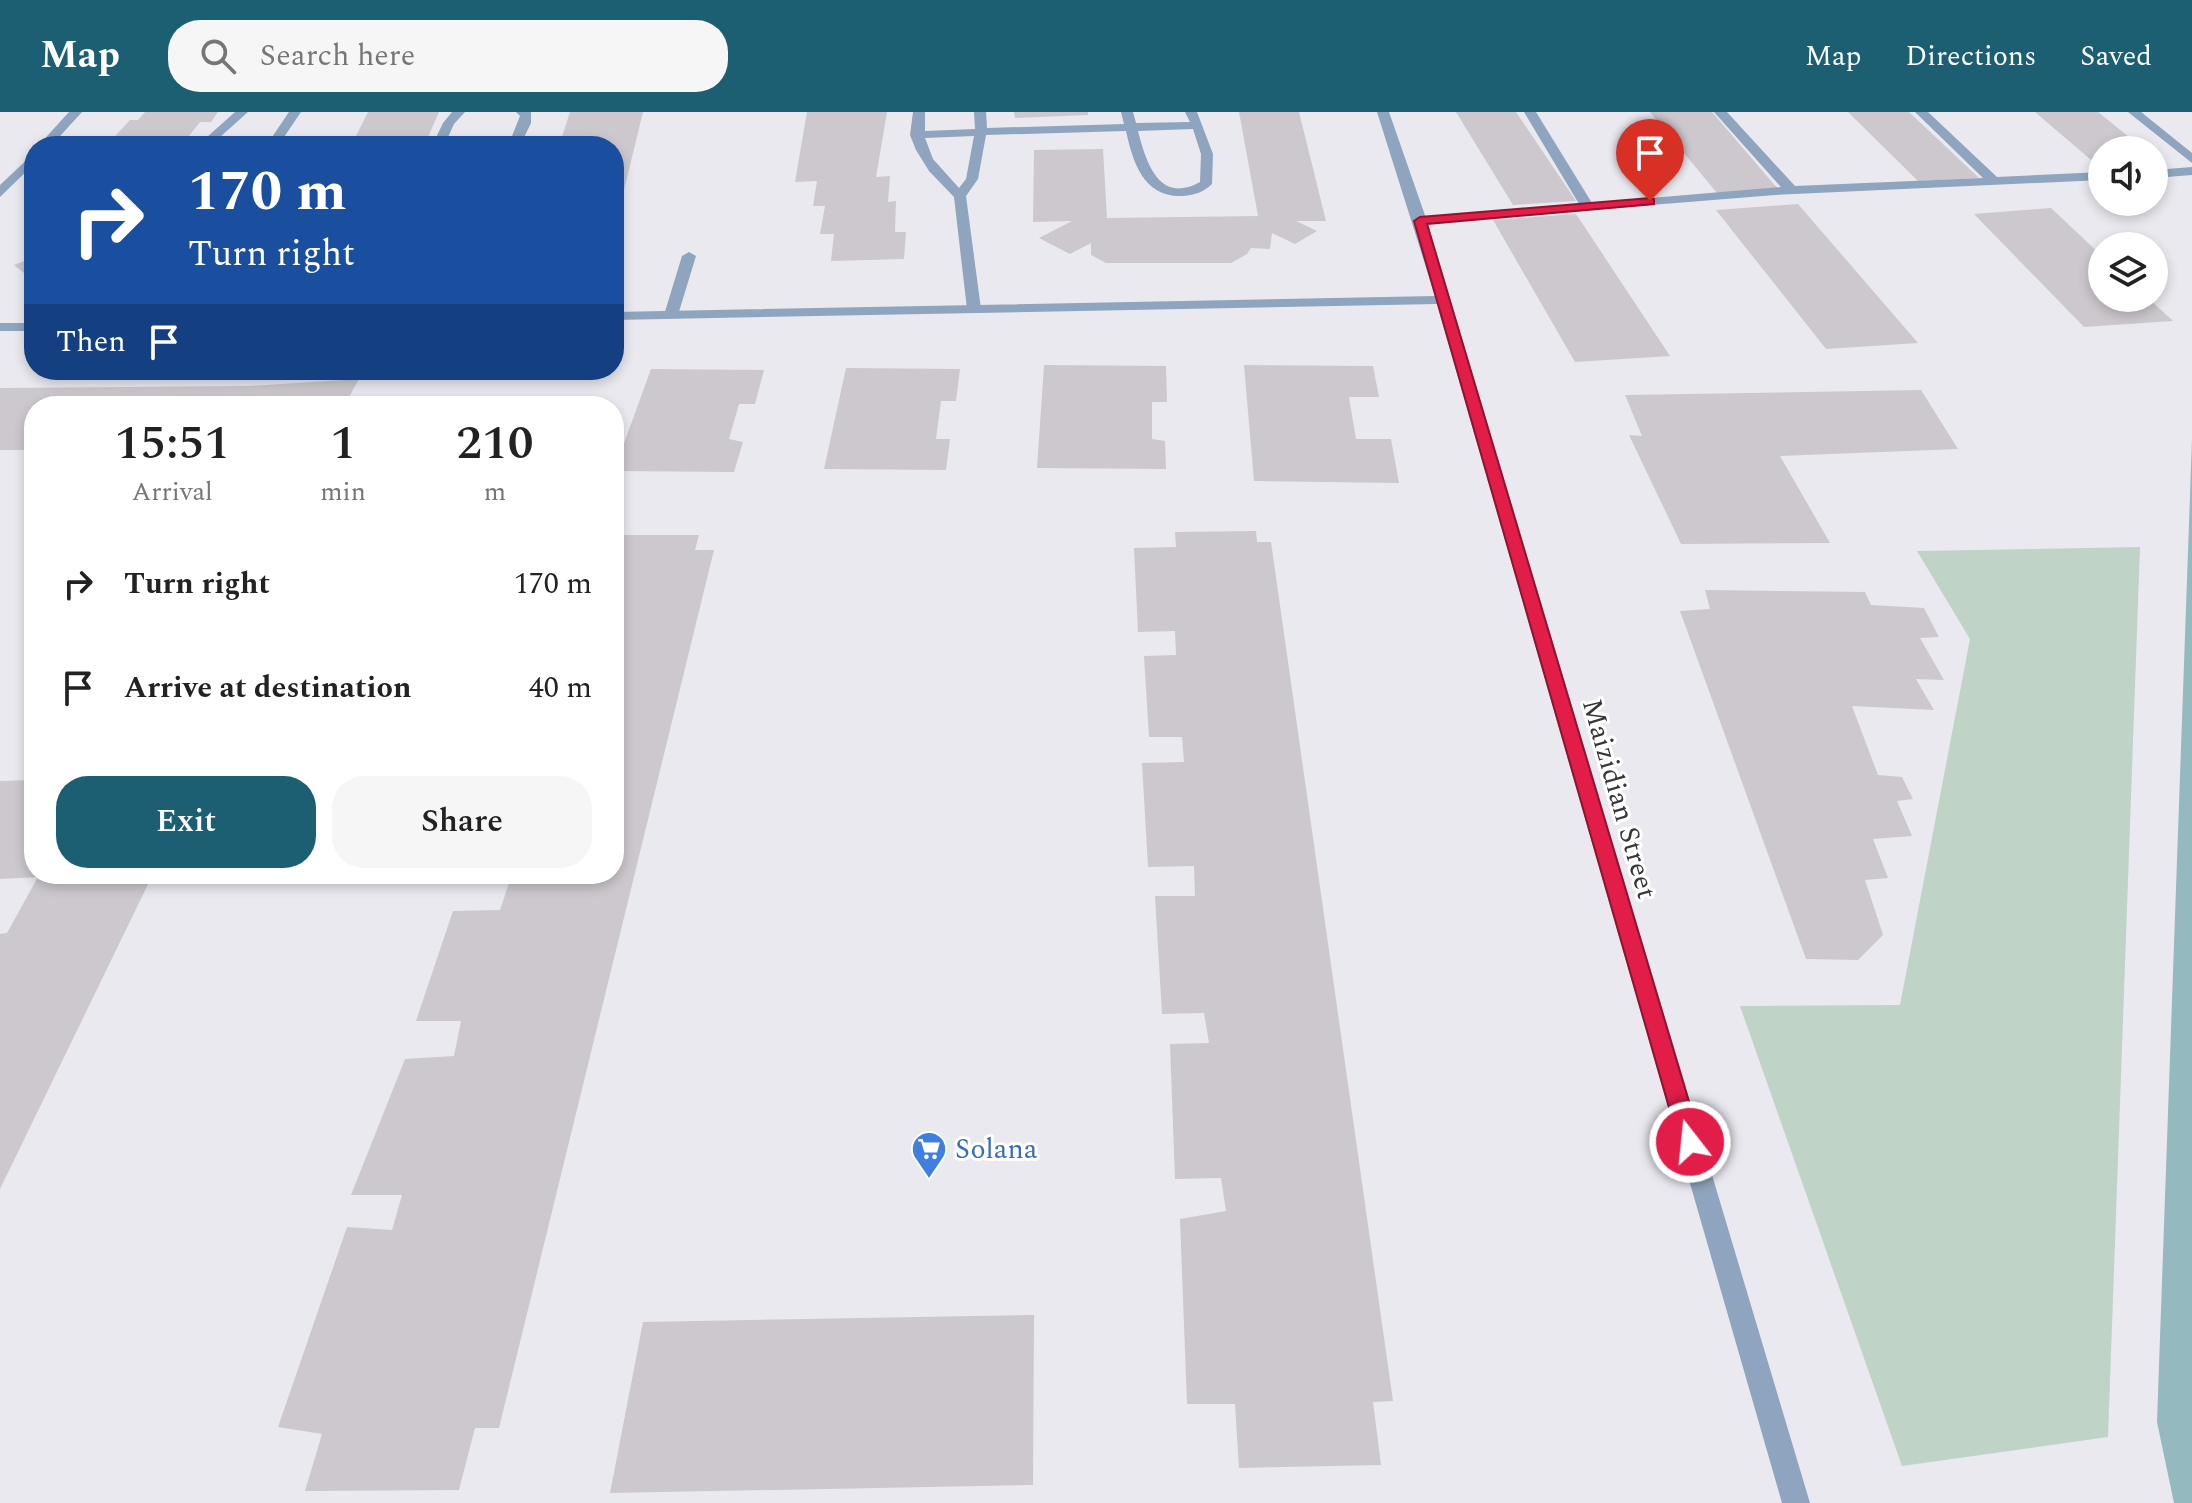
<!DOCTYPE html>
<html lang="en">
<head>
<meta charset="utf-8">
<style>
  :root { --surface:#fff; --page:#f6f6f6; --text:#222; --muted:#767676; --accent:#1c5e72 }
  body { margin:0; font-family:Spectral,serif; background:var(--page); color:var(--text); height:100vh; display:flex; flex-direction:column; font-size:30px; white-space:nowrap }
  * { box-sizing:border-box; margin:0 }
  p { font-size:26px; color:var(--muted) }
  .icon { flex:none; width:44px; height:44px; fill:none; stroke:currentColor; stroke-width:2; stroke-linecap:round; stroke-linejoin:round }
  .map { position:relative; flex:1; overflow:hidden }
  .details { position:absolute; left:24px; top:284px; width:600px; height:488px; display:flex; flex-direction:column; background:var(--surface); border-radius:32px; box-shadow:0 4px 12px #0003 }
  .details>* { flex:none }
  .banner { position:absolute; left:24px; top:24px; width:600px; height:244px; border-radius:32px; box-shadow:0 4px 12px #0003; background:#1a4fa0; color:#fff; overflow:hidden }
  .fabs { position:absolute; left:2088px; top:24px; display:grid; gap:16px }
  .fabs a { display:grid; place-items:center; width:80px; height:80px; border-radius:50%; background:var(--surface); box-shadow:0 4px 12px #0003; font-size:40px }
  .pin { position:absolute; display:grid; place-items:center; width:68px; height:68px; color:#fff; margin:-82px -34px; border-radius:50% 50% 50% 0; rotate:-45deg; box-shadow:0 0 8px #0007 }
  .pin .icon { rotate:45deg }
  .me { position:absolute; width:88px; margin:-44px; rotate:344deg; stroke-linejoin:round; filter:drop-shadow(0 0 6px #0008) }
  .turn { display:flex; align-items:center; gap:28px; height:168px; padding:0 32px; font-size:36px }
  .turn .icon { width:104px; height:104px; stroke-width:2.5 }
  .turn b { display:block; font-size:56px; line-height:68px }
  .then { display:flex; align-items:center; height:76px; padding:0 32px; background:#0003; gap:16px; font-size:30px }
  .eta { display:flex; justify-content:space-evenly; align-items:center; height:136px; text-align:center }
  .eta b { font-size:48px; font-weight:600; line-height:56px }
  .cta { display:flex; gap:16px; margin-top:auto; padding:16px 32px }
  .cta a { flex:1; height:92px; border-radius:32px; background:var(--accent); color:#fff; font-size:32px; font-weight:600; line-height:92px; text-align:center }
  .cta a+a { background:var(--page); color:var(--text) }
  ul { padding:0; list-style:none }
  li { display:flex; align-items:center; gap:24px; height:104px; padding:0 32px }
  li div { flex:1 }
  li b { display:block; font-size:30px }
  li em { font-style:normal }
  header { display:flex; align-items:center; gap:48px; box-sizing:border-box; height:112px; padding:0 40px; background:var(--accent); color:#fff }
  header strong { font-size:38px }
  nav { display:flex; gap:44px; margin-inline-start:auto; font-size:28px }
  .search { width:560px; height:72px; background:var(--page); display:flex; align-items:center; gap:20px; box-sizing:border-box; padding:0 28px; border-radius:32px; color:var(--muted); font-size:30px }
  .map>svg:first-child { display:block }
  .green { fill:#bfd3c6 }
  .water { fill:#94b9bf }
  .building { fill:#ccc8cd }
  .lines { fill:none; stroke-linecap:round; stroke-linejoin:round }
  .lane { fill:#8fa4be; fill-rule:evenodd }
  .street { fill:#8fa4be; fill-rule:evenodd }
  .route { fill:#e11d48; stroke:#92132f; stroke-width:2 }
  .labels { text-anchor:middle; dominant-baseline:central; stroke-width:6; stroke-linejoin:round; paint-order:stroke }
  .street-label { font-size:28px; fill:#373639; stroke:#fff }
  .shop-label { font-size:28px; fill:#366cbe; stroke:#fff; text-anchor:start }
</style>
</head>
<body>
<header>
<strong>Map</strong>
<div class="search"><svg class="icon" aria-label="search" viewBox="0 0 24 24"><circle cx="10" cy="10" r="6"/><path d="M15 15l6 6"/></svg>Search here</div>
<nav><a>Map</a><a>Directions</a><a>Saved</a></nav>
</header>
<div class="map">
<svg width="2192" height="1391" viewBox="0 0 2192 1391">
  <rect width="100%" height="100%" fill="#eae9f0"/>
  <path class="green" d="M 2140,435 L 2108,1325 L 1902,1354 L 1740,894 L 1900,893 L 1970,527 L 1917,439 Z"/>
  <path class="water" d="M 2192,327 L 2192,1391 L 2174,1391 L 2157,1310 Z"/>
  <g class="building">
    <path d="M 145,0 L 218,0 L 211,10 L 200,10 L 181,34 L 106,34 L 130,8 L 138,8 Z"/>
    <path d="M 368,0 L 439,0 L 424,34 L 351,34 Z"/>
    <path d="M 570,0 L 643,0 L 623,82 L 614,82 L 614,34 L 559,34 Z"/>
    <path d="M 807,0 L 887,0 L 876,65 L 890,64 L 888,90 L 896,89 L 895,120 L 906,120 L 904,147 L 831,149 L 834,122 L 820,122 L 825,94 L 813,94 L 817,69 L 795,70 Z"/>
    <path d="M 1014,0 L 1088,0 L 1088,3 L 1015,6 Z"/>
    <path d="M 1239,0 L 1299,0 L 1326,109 L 1296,109 L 1317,119 L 1295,132 L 1272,121 L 1270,137 L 1251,136 L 1247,142 L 1231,151 L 1106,151 L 1091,143 L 1091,131 L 1070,142 L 1039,126 L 1072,109 L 1033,110 L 1034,38 L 1103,37 L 1107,106 L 1258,104 Z"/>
    <path d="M 1456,0 L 1516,0 L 1576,89 L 1513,93 Z"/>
    <path d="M 1650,0 L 1712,0 L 1778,77 L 1717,81 Z"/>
    <path d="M 1848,0 L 1909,0 L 1979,66 L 1918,69 Z"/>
    <path d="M 2035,0 L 2098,0 L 2145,38 L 2102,38 L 2102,53 L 2097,53 Z"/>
    <path d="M 1798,92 L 1918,231 L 1826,237 L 1716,98 Z"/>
    <path d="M 2051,96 L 2102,144 L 2102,186 L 2148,186 L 2173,209 L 2084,215 L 1974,102 Z"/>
    <path d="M 1576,102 L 1670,244 L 1575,250 L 1493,108 Z"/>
    <path d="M 34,145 L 34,169 L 14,153 Z"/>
    <path d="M 1044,253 L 1166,254 L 1167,290 L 1152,290 L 1152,327 L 1165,329 L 1166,357 L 1037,356 Z"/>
    <path d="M 1244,253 L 1373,254 L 1379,285 L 1349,285 L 1356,327 L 1391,327 L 1399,371 L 1254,369 Z"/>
    <path d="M 846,256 L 960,257 L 956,289 L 941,289 L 936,327 L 950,327 L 946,358 L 824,357 Z"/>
    <path d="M 651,257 L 764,258 L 755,292 L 739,292 L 729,327 L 743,330 L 734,360 L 614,359 Z"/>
    <path d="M 359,267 L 344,294 L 34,294 L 34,338 L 0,338 L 0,276 L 249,274 Z"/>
    <path d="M 1921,278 L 1958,337 L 1780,344 L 1830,431 L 1681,432 L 1629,323 L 1642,324 L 1625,283 Z"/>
    <path d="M 1256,419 L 1257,430 L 1271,430 L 1393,1289 L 1373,1290 L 1381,1353 L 1239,1356 L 1235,1292 L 1187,1292 L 1180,1107 L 1226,1099 L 1221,1066 L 1175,1067 L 1170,932 L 1209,931 L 1204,901 L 1162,902 L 1155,784 L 1195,784 L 1194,754 L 1148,755 L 1142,651 L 1184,650 L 1182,625 L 1149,625 L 1144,544 L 1176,543 L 1175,519 L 1138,520 L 1134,436 L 1176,435 L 1175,420 Z"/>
    <path d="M 619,423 L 699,423 L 695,438 L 714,438 L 499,1316 L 475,1316 L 459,1378 L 305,1379 L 322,1322 L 278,1315 L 347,1115 L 392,1118 L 402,1083 L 351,1083 L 405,947 L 454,944 L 461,909 L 416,909 L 453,799 L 500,798 L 510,768 L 464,769 L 466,762 L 614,762 L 614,439 Z"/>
    <path d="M 1705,478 L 1865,480 L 1871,493 L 1924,496 L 1939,525 L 1920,526 L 1944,568 L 1916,567 L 1934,598 L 1852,594 L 1878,663 L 1902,665 L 1913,687 L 1897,689 L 1912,724 L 1873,727 L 1888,766 L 1865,768 L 1883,823 L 1858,848 L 1806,847 L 1680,499 L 1710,497 Z"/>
    <path d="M 34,668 L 34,762 L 153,762 L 0,1077 L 0,822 L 7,821 L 38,765 L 0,767 L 0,669 Z"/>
    <path d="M 1034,1203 L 1033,1373 L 610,1381 L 643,1210 Z"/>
  </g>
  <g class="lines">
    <g class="lane">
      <path d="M 69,0 L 82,0 L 51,34 L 38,34 Z"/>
      <path d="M 235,0 L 248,0 L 210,34 L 197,34 Z"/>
      <path d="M 289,0 L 301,0 L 278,34 L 266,34 Z"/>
      <path d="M 452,0 L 465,0 L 454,12 L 444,34 L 432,34 L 443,11 Z"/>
      <path d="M 516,0 L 531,0 L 531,11 L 520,34 L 508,34 L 520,4 Z"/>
      <path d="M 913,0 L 925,0 L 925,19 L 975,17 L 974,0 L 986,0 L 987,16 L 1124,12 L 1121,0 L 1133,0 L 1136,11 L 1190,10 L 1185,0 L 1197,0 L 1213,42 L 1212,72 C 1204,80 1195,83 1183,84 C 1144,86 1133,51 1126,19 L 986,23 L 978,67 L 966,84 L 981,197 L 974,201 L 967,197 L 954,85 L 929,59 L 916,38 L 910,23 ZM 1193,17 L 1201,42 L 1200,70 C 1158,93 1146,49 1138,19 ZM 974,24 L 966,67 L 959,76 L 933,47 L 925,26 Z"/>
      <path d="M 1524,0 L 1536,0 L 1592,91 L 1781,75 L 1714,0 L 1727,0 L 1795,74 L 1983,66 L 1915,0 L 1928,0 L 1997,65 L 2102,60 L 2102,68 L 1775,83 L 1415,112 L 1415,106 L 1420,105 L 1579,92 Z"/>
      <path d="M 2128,0 L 2141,0 L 2192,41 L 2192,51 Z"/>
      <path d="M 34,41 L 34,52 L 0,85 L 0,73 Z"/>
      <path d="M 2192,55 L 2192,63 L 2154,66 L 2154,58 Z"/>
      <path d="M 689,140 L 696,144 L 678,203 L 676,206 L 666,206 L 664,203 L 682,144 Z"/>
    </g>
    <g class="street">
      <path d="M 1377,0 L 1389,0 L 1427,109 L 1810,1391 L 1782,1391 L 1437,192 L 614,208 L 614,200 L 1435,184 Z"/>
      <rect x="0" y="211" width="34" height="8"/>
    </g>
  </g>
  <path class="route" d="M 1650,86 L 1654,87 L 1654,92 L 1427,112 L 1701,1030 L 1698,1037 L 1690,1040 L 1683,1037 L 1679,1030 L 1414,109 L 1420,105 Z"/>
  <defs>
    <symbol id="supermarket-pin" viewBox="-11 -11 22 30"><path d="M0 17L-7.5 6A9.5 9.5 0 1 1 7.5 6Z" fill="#3f7fe0" stroke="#fff"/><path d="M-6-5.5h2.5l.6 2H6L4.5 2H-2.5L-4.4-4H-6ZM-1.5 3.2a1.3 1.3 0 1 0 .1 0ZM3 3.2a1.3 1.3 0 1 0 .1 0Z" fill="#fff"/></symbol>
  </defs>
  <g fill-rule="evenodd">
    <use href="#supermarket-pin" x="909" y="1017" width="40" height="54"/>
  </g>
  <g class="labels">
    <g class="street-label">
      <text transform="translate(1619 687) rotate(74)">Maizidian Street</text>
    </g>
    <g class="shop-label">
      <text x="955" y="1037">Solana</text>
    </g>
  </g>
</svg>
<div class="fabs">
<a><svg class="icon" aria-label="sound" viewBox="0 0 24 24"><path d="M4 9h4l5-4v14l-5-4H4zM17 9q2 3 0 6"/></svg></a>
<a><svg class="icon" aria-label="layers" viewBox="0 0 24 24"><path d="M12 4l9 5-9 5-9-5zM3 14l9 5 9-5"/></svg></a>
</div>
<div class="pin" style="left:1650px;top:89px;background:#d93025"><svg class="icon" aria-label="arrive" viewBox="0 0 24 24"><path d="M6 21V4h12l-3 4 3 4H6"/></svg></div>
<svg class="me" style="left:1690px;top:1030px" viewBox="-20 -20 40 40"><circle r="17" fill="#e11d48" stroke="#fff" stroke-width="3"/><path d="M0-11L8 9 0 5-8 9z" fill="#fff"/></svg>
<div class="banner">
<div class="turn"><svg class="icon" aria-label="right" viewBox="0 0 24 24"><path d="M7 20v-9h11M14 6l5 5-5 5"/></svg><div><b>170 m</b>Turn right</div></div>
<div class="then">Then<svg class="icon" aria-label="arrive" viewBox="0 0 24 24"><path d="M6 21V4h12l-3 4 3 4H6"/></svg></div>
</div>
<section class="details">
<div class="eta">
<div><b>15:51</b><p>Arrival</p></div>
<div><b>1</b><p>min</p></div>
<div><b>210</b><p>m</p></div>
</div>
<ul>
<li><svg class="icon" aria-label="right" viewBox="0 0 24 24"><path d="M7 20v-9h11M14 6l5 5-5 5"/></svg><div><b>Turn right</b></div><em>170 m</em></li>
<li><svg class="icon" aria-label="arrive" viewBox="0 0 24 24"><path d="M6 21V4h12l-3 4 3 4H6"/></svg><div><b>Arrive at destination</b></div><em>40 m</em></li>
</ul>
<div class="cta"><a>Exit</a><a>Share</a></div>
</section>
</div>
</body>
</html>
